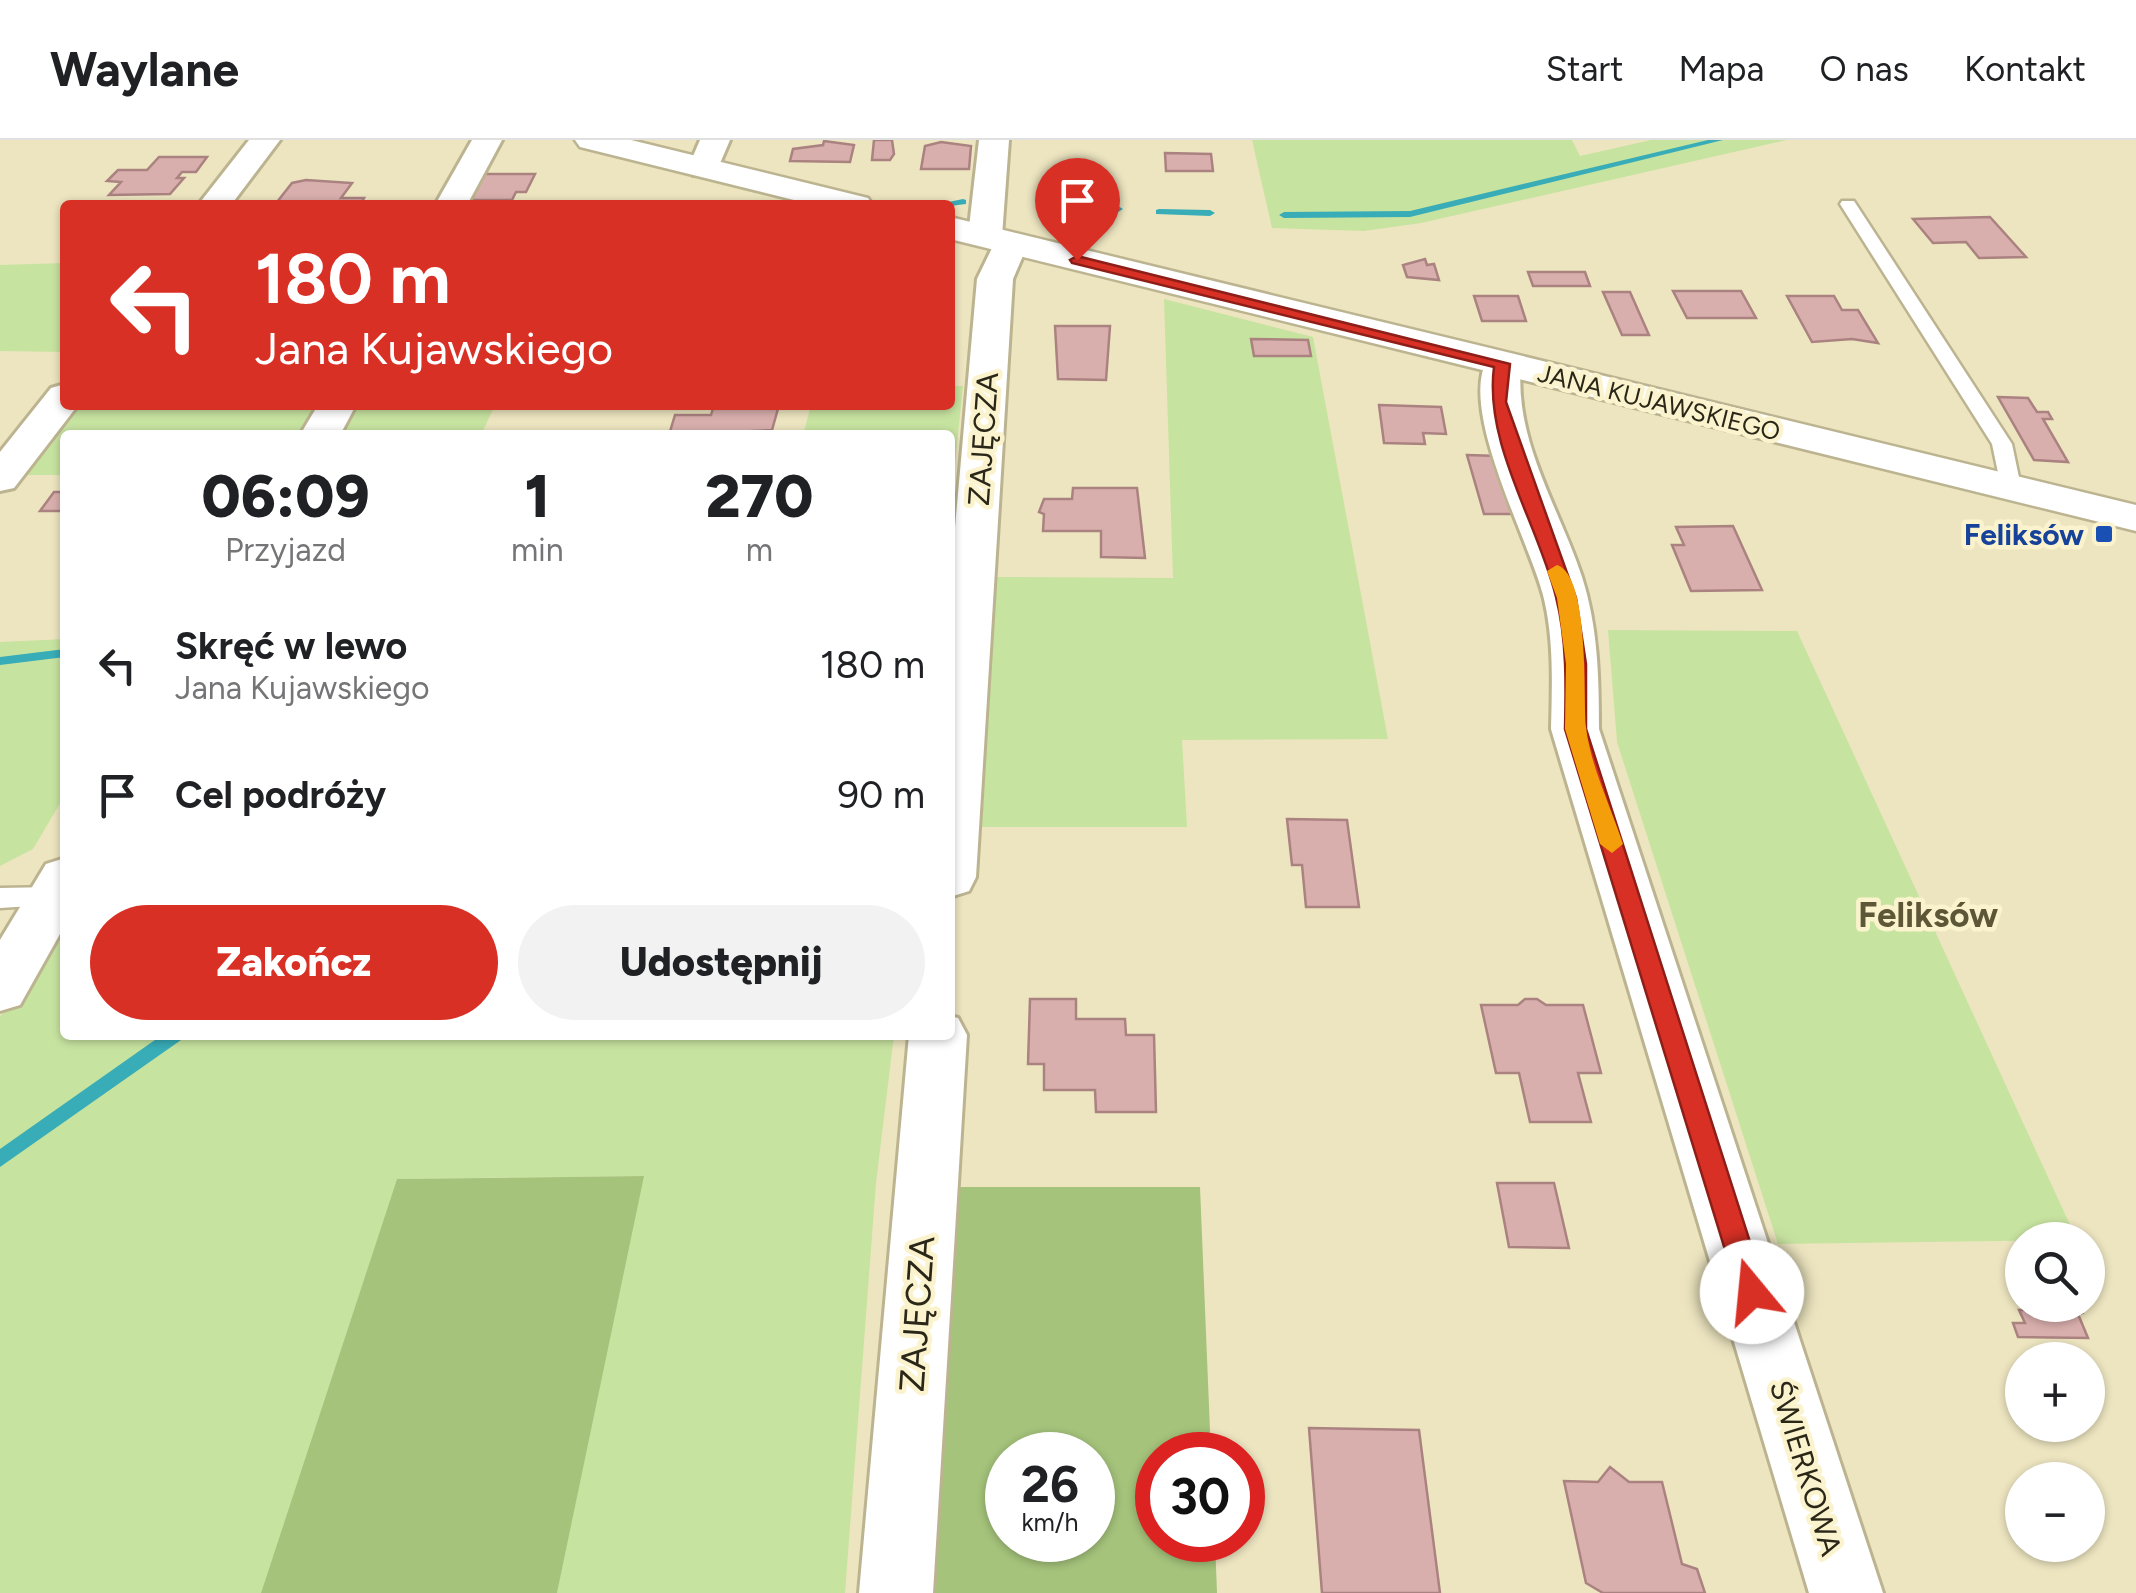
<!DOCTYPE html>
<html lang="pl">
<head>
<meta charset="utf-8">
<style>
  :root { --surface:#fff; --page:#f2f2f2; --text:#202124; --muted:#757577; --line:#e0e0e0; --accent:#d93025 }
  body { margin:0; font-family:Figtree,sans-serif; background:var(--page); color:var(--text); height:100vh; display:flex; flex-direction:column; font-size:38px; white-space:nowrap }
  * { box-sizing:border-box; margin:0 }
  p { font-size:32px; color:var(--muted) }
  .icon { flex:none; width:55px; height:55px; fill:none; stroke:currentColor; stroke-width:2; stroke-linecap:round; stroke-linejoin:round }
  .map { position:relative; flex:1; overflow:hidden }
  .side { position:absolute; left:60px; top:290px; width:895px; height:610px; display:flex; flex-direction:column; background:var(--surface); border-radius:10px; box-shadow:0 2px 8px #0004 }
  .side>* { flex:none }
  .banner { position:absolute; left:60px; top:60px; width:895px; height:210px; border-radius:10px; box-shadow:0 2px 8px #0004; background:#d93025; color:#fff; overflow:hidden }
  .fabs { position:absolute; left:2005px; top:1082px; display:grid; gap:20px }
  .fabs a { display:grid; place-items:center; width:100px; height:100px; border-radius:50%; background:var(--surface); box-shadow:0 2px 8px #0004; font-size:50px }
  .speed { position:absolute; left:985px; top:1292px; display:flex; gap:20px; font-size:50px; font-weight:700; text-align:center }
  .speed>* { display:grid; place-content:center; width:130px; height:130px; border-radius:50%; background:var(--surface); box-shadow:0 2px 8px #0004; line-height:1 }
  .speed small { font-size:25px; font-weight:400 }
  .speed .limit { border:15px solid #d22; background:#fff; color:#111 }
  .pin { position:absolute; display:grid; place-items:center; width:85px; height:85px; color:#fff; margin:-102px -42px; border-radius:50% 50% 50% 0; rotate:-45deg; box-shadow:0 0 10px #0007 }
  .pin .icon { rotate:45deg }
  .me { position:absolute; width:110px; margin:-55px; rotate:343deg; stroke-linejoin:round; filter:drop-shadow(0 0 8px #0008) }
  .turn { display:flex; align-items:center; gap:35px; height:210px; padding:0 30px; font-size:45px }
  .turn .icon { width:130px; height:130px; stroke-width:2.5 }
  .turn b { display:block; font-size:70px; line-height:85px }
  .eta { display:flex; justify-content:space-evenly; align-items:center; height:170px; text-align:center }
  .eta b { font-size:60px; font-weight:800; line-height:70px }
  .cta { display:flex; gap:20px; margin-top:auto; padding:20px 30px }
  .cta a { flex:1; height:115px; border-radius:60px; background:var(--accent); color:#fff; font-size:40px; font-weight:800; line-height:115px; text-align:center }
  .cta a+a { background:var(--page); color:var(--text) }
  ul { padding:0; list-style:none }
  li { display:flex; align-items:center; gap:30px; height:130px; padding:0 30px }
  li div { flex:1 }
  li b { display:block; font-size:38px }
  li em { font-style:normal }
  header { display:flex; align-items:center; gap:60px; box-sizing:border-box; height:140px; padding:0 50px; background:var(--surface); border-bottom:2px solid var(--line) }
  header strong { font-size:48px }
  nav { display:flex; gap:55px; margin-inline-start:auto; font-size:35px }
  .map>svg:first-child { display:block }
  .green { fill:#c7e3a0 }
  .forest { fill:#a5c37b; fill-rule:evenodd }
  .lines { fill:none; stroke-linecap:round; stroke-linejoin:round }
  .stream { fill:#38adb8; fill-rule:evenodd }
  .building { fill:#d9afad; stroke:#aa8280; stroke-width:2.5 }
  .service-casing { stroke:#bcb490; stroke-width:5 }
  .minor-casing { stroke:#bcb490; stroke-width:6 }
  .secondary-casing { stroke:#bcb490; stroke-width:5 }
  .service { fill:#fff; fill-rule:evenodd }
  .minor { fill:#fff; fill-rule:evenodd }
  .secondary { fill:#fff; fill-rule:evenodd }
  .route { fill:#d93025; stroke:#8d1f18; stroke-width:2.5 }
  .slow { fill:#f59e0b }
  .transit-dot { fill:#1a4fb4; stroke:#fbf3cd; stroke-width:4 }
  .labels { text-anchor:middle; dominant-baseline:central; stroke-width:9; stroke-linejoin:round; paint-order:stroke }
  .far-street-label { font-size:25px; fill:#2a2719; stroke:#fbf3cd }
  .street-label { font-size:30px; fill:#2a2719; stroke:#fbf3cd }
  .transit-label { font-size:30px; font-weight:bold; fill:#164399; stroke:#fbf3cd; text-anchor:end }
  .quarter-label { font-size:35px; font-weight:bold; fill:#5e5737; stroke:#fbf3cd }
  .near-street-label { font-size:35px; fill:#2a2719; stroke:#fbf3cd }
</style>
</head>
<body>
<header>
<strong>Waylane</strong>
<nav><a>Start</a><a>Mapa</a><a>O nas</a><a>Kontakt</a></nav>
</header>
<div class="map">
<svg width="2136" height="1453" viewBox="0 0 2136 1453">
  <rect width="100%" height="100%" fill="#ede5c0"/>
  <g class="green">
    <path d="M 1252,0 L 1572,0 L 1580,16 L 1651,0 L 1787,0 L 1421,83 L 1364,91 L 1272,88 Z"/>
    <path d="M 65,123 L 65,212 L 0,211 L 0,125 Z"/>
    <path d="M 1164,159 L 1313,197 L 1388,599 L 1182,600 L 1187,687 L 981,687 L 997,437 L 1173,438 Z"/>
    <path d="M 950,246 L 963,246 L 950,372 L 950,295 L 803,295 L 811,265 L 950,265 Z"/>
    <path d="M 79,265 L 323,265 L 304,295 L 65,295 L 65,335 L 26,335 Z"/>
    <path d="M 346,265 L 495,265 L 481,295 L 329,295 Z"/>
    <path d="M 1608,490 L 1797,491 L 2077,1100 L 1778,1104 L 1617,602 Z"/>
    <path d="M 65,499 L 65,655 L 33,709 L 0,726 L 0,502 Z"/>
    <path d="M 65,762 L 65,895 L 894,895 L 876,1043 L 845,1453 L 557,1453 L 643,1036 L 397,1039 L 261,1453 L 0,1453 L 0,877 Z"/>
  </g>
  <g class="forest">
    <path d="M 644,1036 L 557,1453 L 261,1453 L 397,1039 Z"/>
    <path d="M 957,1047 L 1200,1047 L 1211,1315 L 1158,1315 L 1158,1400 L 1215,1400 L 1217,1453 L 930,1453 ZM 1008,1315 L 1092,1315 L 1092,1400 L 1008,1400 Z"/>
  </g>
  <g class="lines">
    <g class="stream">
      <path d="M 1708,0 L 1723,0 L 1410,77 L 1284,78 L 1279,75 L 1284,72 L 1410,71 Z"/>
      <path d="M 963,59 L 966,60 L 966,64 L 950,66 L 939,64 Z"/>
      <path d="M 1060,62 L 1118,66 L 1123,69 L 1118,72 L 1057,67 L 1055,65 Z"/>
      <path d="M 1159,69 L 1210,70 L 1215,73 L 1210,76 L 1156,74 L 1156,70 Z"/>
      <path d="M 65,509 L 65,517 L 0,525 L 0,517 Z"/>
      <path d="M 162,895 L 183,895 L 181,900 L 0,1027 L 0,1009 Z"/>
    </g>
  </g>
  <g class="building">
    <path d="M 874,0 L 892,0 L 894,14 L 890,20 L 872,20 Z"/>
    <path d="M 824,1 L 854,5 L 850,22 L 790,21 L 793,9 L 823,5 Z"/>
    <path d="M 941,2 L 971,6 L 969,29 L 921,29 L 925,6 Z"/>
    <path d="M 1165,13 L 1211,14 L 1213,31 L 1166,31 Z"/>
    <path d="M 159,17 L 207,17 L 196,32 L 182,32 L 177,38 L 184,38 L 170,54 L 109,55 L 121,42 L 107,41 L 118,30 L 147,30 Z"/>
    <path d="M 482,34 L 535,34 L 526,52 L 516,52 L 512,60 L 467,60 Z"/>
    <path d="M 306,40 L 352,43 L 341,58 L 364,58 L 360,65 L 277,62 L 292,43 Z"/>
    <path d="M 1990,77 L 2026,117 L 1979,118 L 1966,102 L 1933,103 L 1913,79 Z"/>
    <path d="M 1425,119 L 1427,125 L 1434,124 L 1439,140 L 1407,137 L 1403,125 Z"/>
    <path d="M 1528,132 L 1585,132 L 1590,146 L 1533,146 Z"/>
    <path d="M 1673,151 L 1741,151 L 1756,178 L 1687,178 Z"/>
    <path d="M 1603,152 L 1630,152 L 1649,195 L 1622,195 Z"/>
    <path d="M 1474,156 L 1518,156 L 1526,181 L 1482,181 Z"/>
    <path d="M 1787,156 L 1834,156 L 1842,170 L 1858,170 L 1878,203 L 1852,199 L 1812,202 Z"/>
    <path d="M 1055,186 L 1110,186 L 1106,240 L 1058,239 Z"/>
    <path d="M 1251,199 L 1308,200 L 1311,216 L 1254,216 Z"/>
    <path d="M 1998,257 L 2028,258 L 2037,272 L 2048,272 L 2052,279 L 2043,279 L 2068,322 L 2034,320 Z"/>
    <path d="M 714,265 L 779,265 L 772,290 L 669,295 L 675,275 L 711,275 Z"/>
    <path d="M 1379,265 L 1441,267 L 1446,294 L 1423,293 L 1425,304 L 1384,303 Z"/>
    <path d="M 1467,315 L 1498,316 L 1515,374 L 1484,374 Z"/>
    <path d="M 1073,348 L 1137,348 L 1145,418 L 1101,417 L 1101,391 L 1043,391 L 1044,374 L 1039,372 L 1044,359 L 1072,359 Z"/>
    <path d="M 54,352 L 65,352 L 65,371 L 40,371 Z"/>
    <path d="M 1733,386 L 1762,450 L 1691,451 L 1672,405 L 1684,405 L 1676,387 Z"/>
    <path d="M 1287,679 L 1347,680 L 1359,767 L 1306,767 L 1302,725 L 1292,725 Z"/>
    <path d="M 1030,859 L 1076,859 L 1076,879 L 1125,879 L 1126,895 L 1154,895 L 1156,972 L 1096,972 L 1095,950 L 1044,950 L 1044,924 L 1028,924 Z"/>
    <path d="M 1525,859 L 1537,859 L 1546,865 L 1583,865 L 1601,933 L 1578,933 L 1591,982 L 1530,982 L 1519,933 L 1496,933 L 1481,865 L 1518,865 Z"/>
    <path d="M 1497,1043 L 1554,1043 L 1569,1108 L 1509,1107 Z"/>
    <path d="M 2009,1125 L 2022,1125 L 2022,1159 Z"/>
    <path d="M 2025,1165 L 2074,1165 L 2082,1173 L 2078,1174 L 2088,1198 L 2018,1197 L 2013,1183 L 2025,1183 L 2019,1170 L 2027,1170 Z"/>
    <path d="M 1309,1288 L 1419,1290 L 1440,1453 L 1322,1453 Z"/>
    <path d="M 1610,1327 L 1629,1342 L 1662,1342 L 1682,1424 L 1697,1429 L 1705,1453 L 1603,1453 L 1586,1443 L 1564,1341 L 1598,1342 Z"/>
  </g>
  <g class="lines">
    <defs>
      <g id="service">
        <path d="M 1842,61 L 1854,61 L 2012,304 L 2021,347 L 2018,351 L 2004,351 L 2001,347 L 1992,304 L 1840,64 Z"/>
        <path d="M 54,747 L 63,750 L 63,764 L 0,768 L 0,748 Z"/>
      </g>
      <g id="minor">
        <path d="M 249,0 L 280,0 L 231,65 L 198,65 Z"/>
        <path d="M 472,0 L 502,0 L 467,65 L 435,65 Z"/>
        <path d="M 700,0 L 730,0 L 715,35 L 693,35 L 688,28 Z"/>
        <path d="M 979,0 L 1009,0 L 1002,96 L 1023,97 L 1028,104 L 1013,139 L 976,737 L 969,751 L 950,757 L 950,444 L 977,139 L 994,104 L 973,103 L 968,96 Z"/>
        <path d="M 1502,214 L 1515,217 L 1521,225 C 1514,301 1559,367 1582,437 C 1598,487 1599,537 1599,589 L 1883,1453 L 1809,1453 L 1551,589 C 1552,546 1554,501 1544,459 C 1531,403 1455,266 1489,217 Z"/>
        <path d="M 65,244 L 65,265 L 78,265 L 14,348 L 0,351 L 0,312 L 51,248 Z"/>
        <path d="M 318,265 L 356,265 L 340,295 L 300,295 Z"/>
        <path d="M 65,718 L 65,785 L 20,865 L 0,871 L 0,800 L 46,724 Z"/>
        <path d="M 950,876 L 958,878 L 967,895 L 933,1453 L 859,1453 L 909,895 L 950,895 Z"/>
      </g>
      <g id="secondary">
        <path d="M 575,0 L 631,0 L 868,58 L 873,65 L 814,65 L 580,7 Z"/>
        <path d="M 950,77 L 2136,365 L 2136,391 L 950,99 Z"/>
      </g>
    </defs>
    <use href="#service" class="service-casing"/>
    <use href="#minor" class="minor-casing"/>
    <use href="#secondary" class="secondary-casing"/>
    <use href="#service" class="service"/>
    <use href="#minor" class="minor"/>
    <use href="#secondary" class="secondary"/>
  </g>
  <path class="route" d="M 1077,116 L 1510,224 L 1506,262 L 1576,458 L 1586,524 L 1586,589 L 1766,1152 L 1762,1162 L 1752,1166 L 1742,1162 L 1738,1152 L 1565,589 C 1566,545 1567,500 1556,457 C 1538,383 1484,305 1494,227 L 1072,123 L 1070,120 Z"/>
  <path class="slow" d="M 1557,425 C 1590,436 1583,556 1586,587 C 1590,625 1611,667 1623,704 L 1612,713 L 1600,704 L 1565,589 L 1566,524 L 1557,458 L 1547,431 Z"/>
  <rect class="transit-dot" x="2094" y="384" width="20" height="20" rx="5"/>
  <g class="labels">
    <g class="far-street-label">
      <text transform="translate(1659 262) rotate(14)">JANA KUJAWSKIEGO</text>
    </g>
    <g class="street-label">
      <text transform="translate(983 299) rotate(-86)">ZAJĘCZA</text>
      <text transform="translate(1806 1328) rotate(73)">ŚWIERKOWA</text>
    </g>
    <g class="transit-label">
      <text x="2084" y="394">Feliksów</text>
    </g>
    <g class="quarter-label">
      <text x="1928" y="775">Feliksów</text>
    </g>
    <g class="near-street-label">
      <text transform="translate(917 1174) rotate(-86)">ZAJĘCZA</text>
    </g>
  </g>
</svg>
<div class="fabs">
<a><svg class="icon" aria-label="search" viewBox="0 0 24 24"><circle cx="10" cy="10" r="6"/><path d="M15 15l6 6"/></svg></a>
<a>+</a>
<a>−</a>
</div>
<div class="speed"><div>26<small>km/h</small></div><div class="limit">30</div></div>
<div class="pin" style="left:1077px;top:120px;background:#d93025"><svg class="icon" aria-label="arrive" viewBox="0 0 24 24"><path d="M6 21V4h12l-3 4 3 4H6"/></svg></div>
<svg class="me" style="left:1752px;top:1152px" viewBox="-20 -20 40 40"><circle r="19" fill="#fff"/><path d="M0-13L10 11 0 6-10 11z" fill="#d93025"/></svg>
<div class="banner">
<div class="turn"><svg class="icon" aria-label="left" viewBox="0 0 24 24"><path d="M17 20v-9H6M10 6l-5 5 5 5"/></svg><div><b>180 m</b>Jana Kujawskiego</div></div>
</div>
<section class="side">
<div class="eta">
<div><b>06:09</b><p>Przyjazd</p></div>
<div><b>1</b><p>min</p></div>
<div><b>270</b><p>m</p></div>
</div>
<ul>
<li><svg class="icon" aria-label="left" viewBox="0 0 24 24"><path d="M17 20v-9H6M10 6l-5 5 5 5"/></svg><div><b>Skręć w lewo</b><p>Jana Kujawskiego</p></div><em>180 m</em></li>
<li><svg class="icon" aria-label="arrive" viewBox="0 0 24 24"><path d="M6 21V4h12l-3 4 3 4H6"/></svg><div><b>Cel podróży</b></div><em>90 m</em></li>
</ul>
<div class="cta"><a>Zakończ</a><a>Udostępnij</a></div>
</section>
</div>
</body>
</html>
